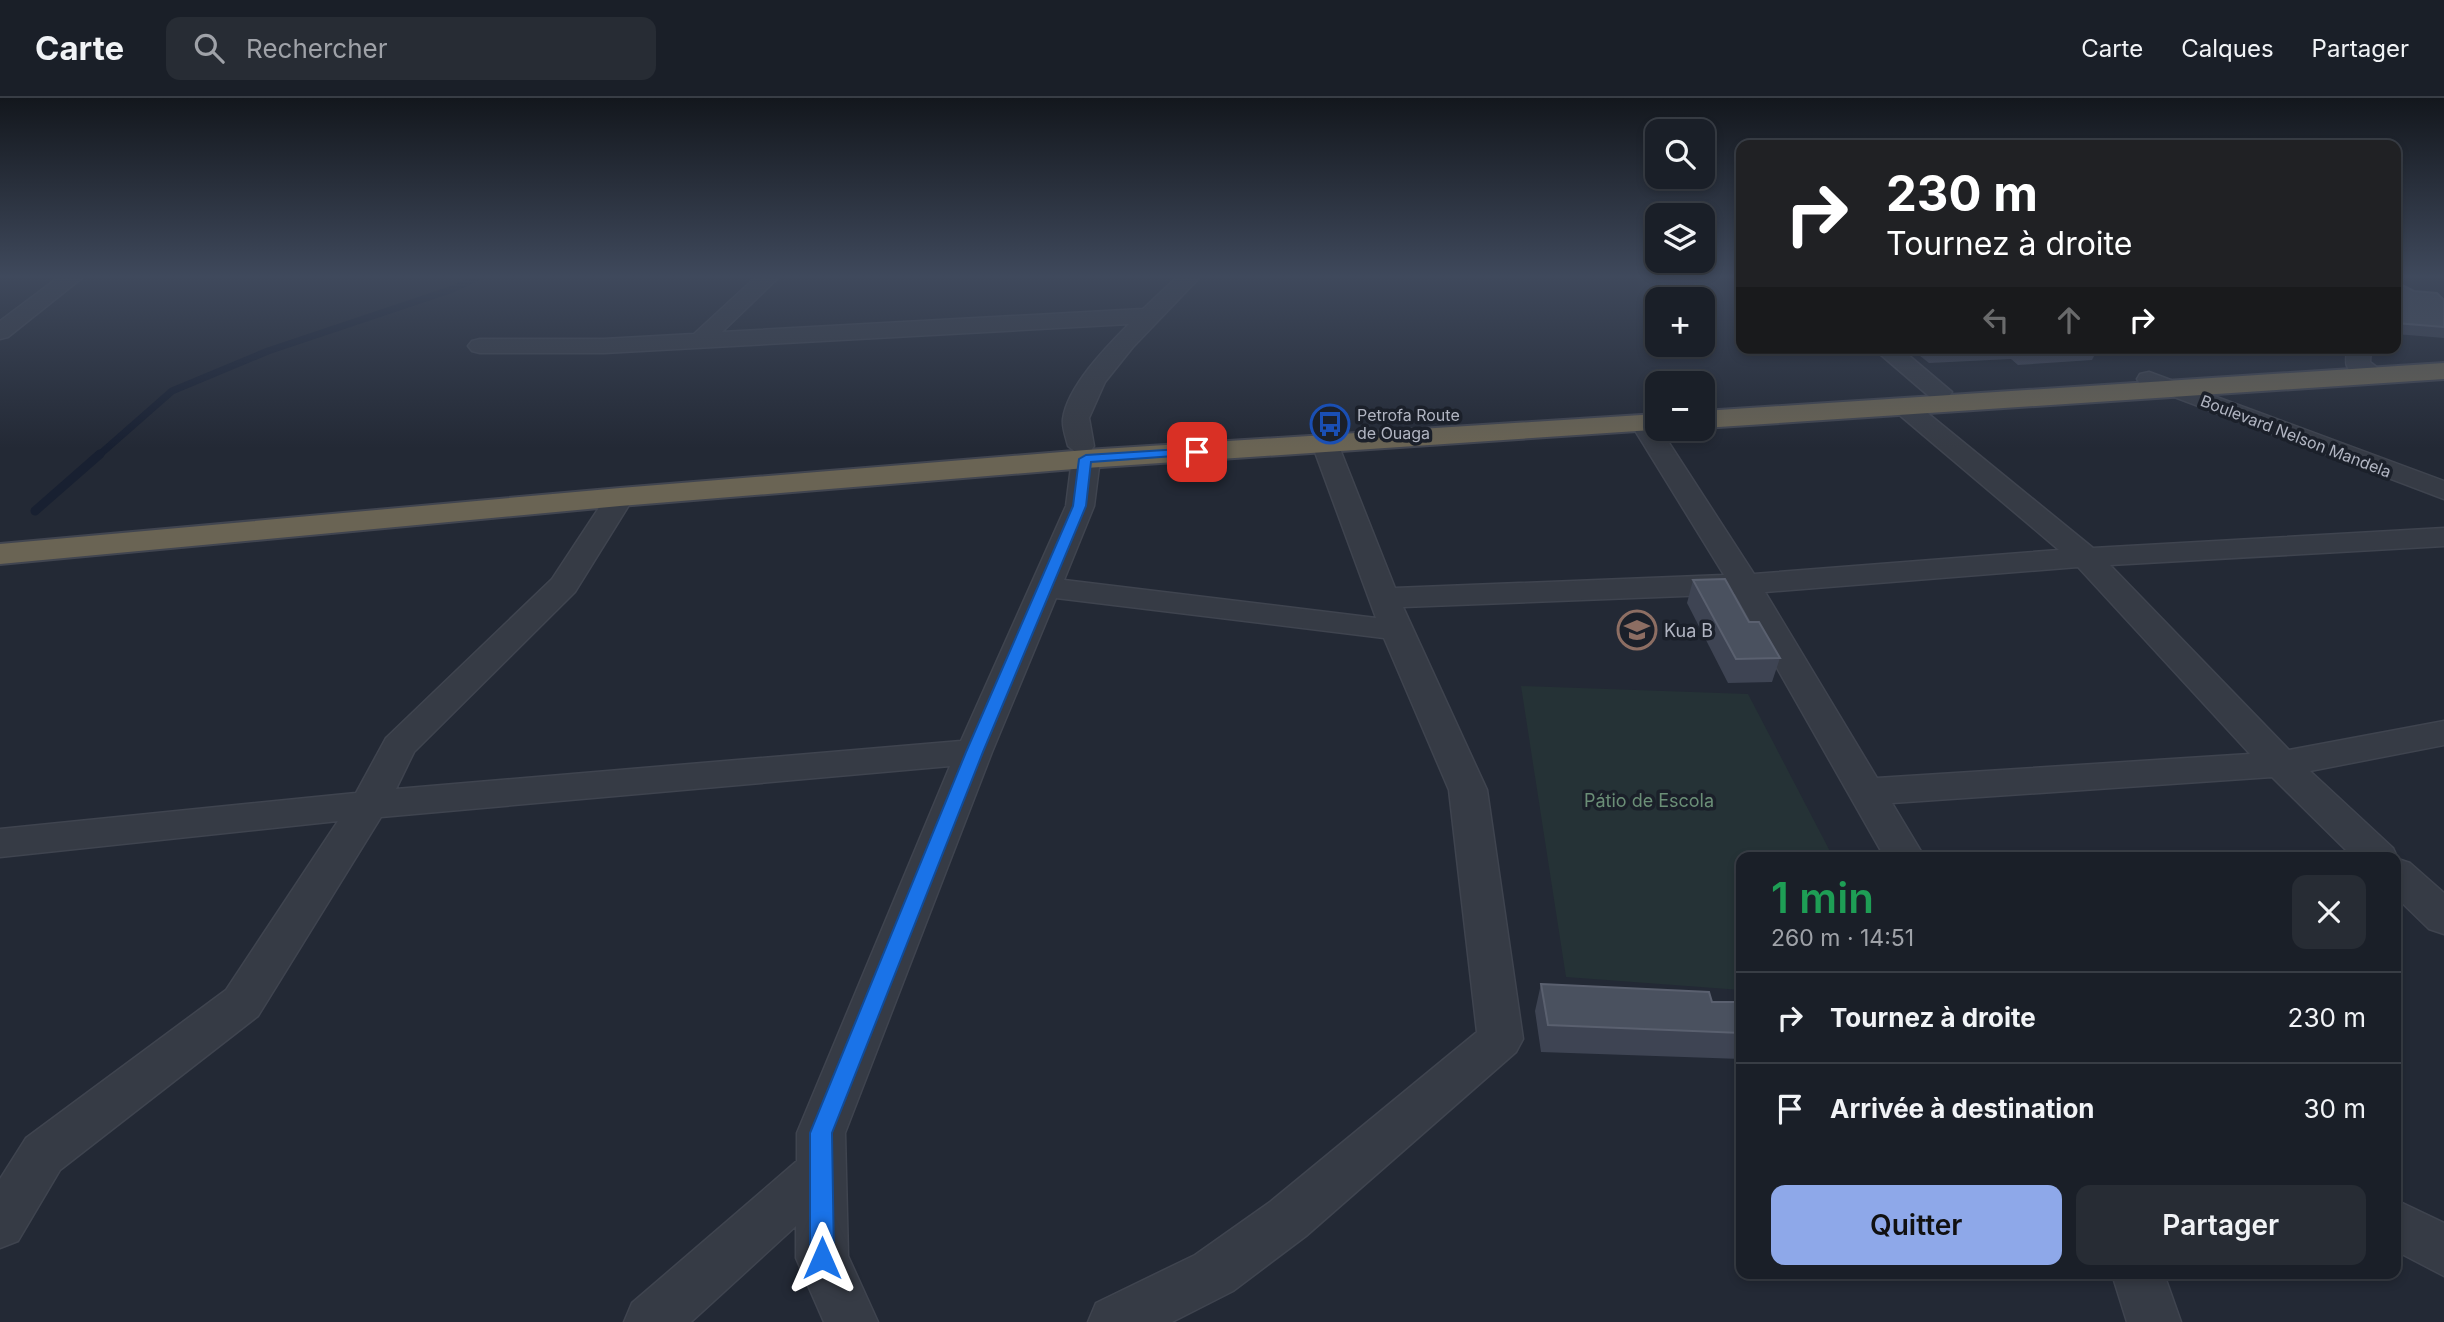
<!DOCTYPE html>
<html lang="fr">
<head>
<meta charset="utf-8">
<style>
  :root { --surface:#1a1f28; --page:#272c34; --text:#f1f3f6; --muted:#9fa2a8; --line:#383d45; --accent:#8ea8e9 }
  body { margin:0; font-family:Inter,sans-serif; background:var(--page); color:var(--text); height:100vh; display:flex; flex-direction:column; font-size:26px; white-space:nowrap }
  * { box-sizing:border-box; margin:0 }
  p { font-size:23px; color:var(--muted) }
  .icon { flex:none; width:38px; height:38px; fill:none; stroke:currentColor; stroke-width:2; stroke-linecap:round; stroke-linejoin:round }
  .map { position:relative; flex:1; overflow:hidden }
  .sheet { position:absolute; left:1736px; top:754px; width:665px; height:427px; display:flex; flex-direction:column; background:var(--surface); border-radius:14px; box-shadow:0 4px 10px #0003,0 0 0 2px var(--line) }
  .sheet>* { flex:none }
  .guide { position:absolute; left:1736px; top:42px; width:665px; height:214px; border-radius:14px; box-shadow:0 4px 10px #0003,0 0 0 2px var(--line); background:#202124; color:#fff; overflow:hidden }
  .fabs { position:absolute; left:1645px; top:21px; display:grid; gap:14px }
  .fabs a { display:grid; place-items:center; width:70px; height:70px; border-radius:14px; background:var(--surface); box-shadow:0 4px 10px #0003,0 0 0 2px var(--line); font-size:35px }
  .pin { position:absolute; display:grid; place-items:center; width:60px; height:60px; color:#fff; margin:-30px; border-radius:14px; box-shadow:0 4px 10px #0006 }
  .me { position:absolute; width:77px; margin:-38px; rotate:0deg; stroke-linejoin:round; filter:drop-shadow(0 0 5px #0008) }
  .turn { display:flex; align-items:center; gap:24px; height:147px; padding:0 35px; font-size:32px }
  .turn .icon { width:91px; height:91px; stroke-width:2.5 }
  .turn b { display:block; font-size:49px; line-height:60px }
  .lanes { display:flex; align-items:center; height:66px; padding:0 35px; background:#0003; justify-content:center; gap:35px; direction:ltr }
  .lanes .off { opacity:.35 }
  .round { display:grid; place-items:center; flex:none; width:74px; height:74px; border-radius:14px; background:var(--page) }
  .headline { display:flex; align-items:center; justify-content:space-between; height:119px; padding:0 35px }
  h1 { font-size:42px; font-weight:600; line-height:52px; color:#1e9e55 }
  .button { display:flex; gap:14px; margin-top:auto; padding:14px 35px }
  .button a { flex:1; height:80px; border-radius:14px; background:var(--accent); color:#111; font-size:28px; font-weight:600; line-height:80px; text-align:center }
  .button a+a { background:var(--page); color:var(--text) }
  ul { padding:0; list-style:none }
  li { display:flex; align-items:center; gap:21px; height:91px; padding:0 35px; border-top:2px solid var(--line) }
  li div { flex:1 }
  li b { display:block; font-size:26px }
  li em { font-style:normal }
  header { display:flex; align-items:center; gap:42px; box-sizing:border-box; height:98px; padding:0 35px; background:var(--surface); border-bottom:2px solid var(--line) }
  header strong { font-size:33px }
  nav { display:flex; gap:38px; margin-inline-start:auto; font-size:24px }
  .search { width:490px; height:63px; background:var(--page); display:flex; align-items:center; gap:18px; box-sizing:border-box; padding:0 24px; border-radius:14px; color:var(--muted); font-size:26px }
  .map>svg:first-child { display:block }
  .green { fill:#253236 }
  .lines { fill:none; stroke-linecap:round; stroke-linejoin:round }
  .stream-far1 { stroke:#182031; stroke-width:7 }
  .stream { stroke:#182031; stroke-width:9 }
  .minor-casing { stroke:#3f444f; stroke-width:3 }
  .highway-casing { stroke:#414550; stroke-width:4 }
  .minor { fill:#363b45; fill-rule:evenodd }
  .highway { fill:#6a6454; fill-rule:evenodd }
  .wall { fill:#3e4453 }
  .building { fill:#4a515f; stroke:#5a606f; stroke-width:2 }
  .route { fill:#1a73e8; stroke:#114b97; stroke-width:2 }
  .labels { text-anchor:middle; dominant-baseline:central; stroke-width:7; stroke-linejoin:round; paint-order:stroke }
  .far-poi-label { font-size:16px; fill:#b1b5c2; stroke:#1b202a; text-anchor:start }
  .far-street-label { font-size:16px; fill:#b1b5c2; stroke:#1b202a }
  .poi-label { font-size:18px; fill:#b1b5c2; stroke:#1b202a; text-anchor:start }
  .park-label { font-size:18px; fill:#6b8f77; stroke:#1b202a }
</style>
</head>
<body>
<header>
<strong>Carte</strong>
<div class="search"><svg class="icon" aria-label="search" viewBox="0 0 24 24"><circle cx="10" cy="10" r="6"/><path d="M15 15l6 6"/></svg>Rechercher</div>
<nav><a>Carte</a><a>Calques</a><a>Partager</a></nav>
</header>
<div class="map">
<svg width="2444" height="1224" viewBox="0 0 2444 1224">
  <rect width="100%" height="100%" fill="#232935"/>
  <path class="green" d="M 1521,588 L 1748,596 L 1833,759 L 1741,760 L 1741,892 L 1566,879 Z"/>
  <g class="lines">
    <path class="stream-far1" d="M 98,358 L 172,293 L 268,253 L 450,192 L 478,179"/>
    <path class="stream" d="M 35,413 L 100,356"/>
    <defs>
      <g id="minor">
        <path d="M 59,179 L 83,179 L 8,239 L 0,241 L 0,223 Z"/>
        <path d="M 756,179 L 779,179 L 722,234 L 1143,211 L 1177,179 L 1200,179 L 1133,249 L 1105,284 L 1089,320 L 1094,348 L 1090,354 L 1100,361 L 1094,408 L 1064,482 L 1376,520 L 1312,346 L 1316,340 L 1334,340 L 1338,346 L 1395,490 L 1724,477 L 1631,326 L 1635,320 L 1653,320 L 1754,476 L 2059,452 L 1896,314 L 1892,309 L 1896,304 L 1914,304 L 2093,450 L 2444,430 L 2444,448 L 2110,467 L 2289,652 L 2444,623 L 2444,647 L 2310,673 L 2393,750 L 2398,761 L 2410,765 L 2444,795 L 2444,836 L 2429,831 L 2396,799 L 2396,760 L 2354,760 L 2272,679 L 1892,705 L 1925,760 L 1885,760 L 1735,496 L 1403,509 L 1487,692 L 1523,941 L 1516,954 L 1306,1138 L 1233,1193 L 1172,1224 L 1088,1224 L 1096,1205 L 1195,1157 L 1270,1104 L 1477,934 L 1449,692 L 1384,540 L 1056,500 L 992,654 L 845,1035 L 848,1158 L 878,1224 L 824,1224 L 796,1160 L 796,1128 L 691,1224 L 624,1224 L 632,1205 L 797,1063 L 797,1035 L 950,668 L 381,719 L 258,918 L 60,1072 L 18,1143 L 0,1150 L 0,1081 L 26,1040 L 226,892 L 338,723 L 0,759 L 0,731 L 356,695 L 386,640 L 552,481 L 610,393 L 620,391 L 630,393 L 634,399 L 575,494 L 414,654 L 396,691 L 961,643 L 1066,408 L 1072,361 L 1077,355 L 1068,348 C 1066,339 1062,330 1063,321 C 1067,289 1107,248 1129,226 L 604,255 L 480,255 L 472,253 L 468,248 L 472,243 L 480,241 L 604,241 L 694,236 ZM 2078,469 L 2250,656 L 1877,680 L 1765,494 Z"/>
        <path d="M 1873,250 L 1900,250 L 1952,294 L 1948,299 L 1930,299 Z"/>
        <path d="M 2347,250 L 2371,250 L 2370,264 L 2388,278 L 2385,283 C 2373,286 2352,281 2347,268 C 2345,264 2347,255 2347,250 Z"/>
        <path d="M 2149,274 L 2444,383 L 2444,401 L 2140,286 L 2137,281 L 2140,276 Z"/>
        <path d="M 2396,1102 L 2444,1125 L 2444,1178 L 2396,1153 Z"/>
        <path d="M 2112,1176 L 2164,1176 L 2181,1224 L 2127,1224 Z"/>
      </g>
      <g id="highway">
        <path d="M 2444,265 L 2444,281 L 1703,330 L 1703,313 Z"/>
        <path d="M 1657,316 L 1657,331 L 1667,331 L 1086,370 L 620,408 L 0,466 L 0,446 L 620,390 L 1086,352 Z"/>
      </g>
    </defs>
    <use href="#minor" class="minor-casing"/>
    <use href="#highway" class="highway-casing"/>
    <use href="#minor" class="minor"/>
    <use href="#highway" class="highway"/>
  </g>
  <g class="wall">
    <path d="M 2396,184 L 2414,193 L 2444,202 L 2444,240 L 2396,236 Z"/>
    <path d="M 1910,250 L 2095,250 L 2097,252 L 2092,262 L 2018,267 L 2011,261 L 1929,265 Z"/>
    <path d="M 2317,250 L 2331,250 L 2330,253 Z"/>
    <path d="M 1693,482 L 1749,524 L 1780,560 L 1772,584 L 1728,585 L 1687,505 Z"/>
    <path d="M 1541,886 L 1712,904 L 1741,904 L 1741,961 L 1541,954 L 1535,913 Z"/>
  </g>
  <g class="building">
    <path d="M 2396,184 L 2414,193 L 2437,195 L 2444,202 L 2444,229 L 2396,225 Z"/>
    <path d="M 1928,250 L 2095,250 L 2097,252 L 2022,256 L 2015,251 L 1933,255 Z"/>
    <path d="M 1725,481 L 1749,524 L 1759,524 L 1780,560 L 1736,561 L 1693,482 Z"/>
    <path d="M 1541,886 L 1709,894 L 1712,904 L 1741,904 L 1741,935 L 1548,927 Z"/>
  </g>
  <linearGradient id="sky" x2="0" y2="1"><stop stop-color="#13171d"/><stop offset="0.51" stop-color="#3f495c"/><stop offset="1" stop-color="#3f495c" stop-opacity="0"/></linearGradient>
  <rect width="2444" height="350" fill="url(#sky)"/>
  <path class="route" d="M 1197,350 L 1202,351 L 1202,356 L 1091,364 L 1086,408 L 983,654 L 832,1035 L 834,1160 L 830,1168 L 822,1171 L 814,1168 L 810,1160 L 810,1035 L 966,654 L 1073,408 L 1079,361 L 1086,357 Z"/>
  <defs>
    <symbol id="bus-ring" viewBox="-11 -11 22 22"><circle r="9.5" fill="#1b202a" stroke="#1a4fb4" stroke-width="1.5"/><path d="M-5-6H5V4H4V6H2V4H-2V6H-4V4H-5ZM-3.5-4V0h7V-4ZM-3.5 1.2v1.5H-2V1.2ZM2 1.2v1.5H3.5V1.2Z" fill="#1a4fb4"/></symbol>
    <symbol id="school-ring" viewBox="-11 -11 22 22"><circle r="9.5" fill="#1b202a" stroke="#8d6e63" stroke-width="1.5"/><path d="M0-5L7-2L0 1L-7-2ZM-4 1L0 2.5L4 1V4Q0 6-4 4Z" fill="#8d6e63"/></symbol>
  </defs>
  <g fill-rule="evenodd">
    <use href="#bus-ring" x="1308" y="304" width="44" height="44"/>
    <use href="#school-ring" x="1615" y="510" width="44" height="44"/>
  </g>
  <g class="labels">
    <g class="far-poi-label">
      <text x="1357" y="317">Petrofa Route<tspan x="1357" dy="18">de Ouaga</tspan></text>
    </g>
    <g class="far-street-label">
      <text transform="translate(2296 338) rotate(21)">Boulevard Nelson Mandela</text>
    </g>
    <g class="poi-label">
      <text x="1664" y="532">Kua B</text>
    </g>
    <g class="park-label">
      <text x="1649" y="702">Pátio de Escola</text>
    </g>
  </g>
</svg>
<div class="fabs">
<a><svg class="icon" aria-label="search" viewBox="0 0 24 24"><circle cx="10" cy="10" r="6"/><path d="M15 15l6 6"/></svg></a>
<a><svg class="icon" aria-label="layers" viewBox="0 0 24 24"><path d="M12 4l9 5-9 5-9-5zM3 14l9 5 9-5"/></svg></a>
<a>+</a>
<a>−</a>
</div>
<div class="pin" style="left:1197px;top:354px;background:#d93025"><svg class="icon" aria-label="arrive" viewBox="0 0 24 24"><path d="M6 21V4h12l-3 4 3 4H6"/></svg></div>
<svg class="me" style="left:822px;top:1160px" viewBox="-20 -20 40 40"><path d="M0-17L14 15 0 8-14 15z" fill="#1a73e8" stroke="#fff" stroke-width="4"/></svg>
<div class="guide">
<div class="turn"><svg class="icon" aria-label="right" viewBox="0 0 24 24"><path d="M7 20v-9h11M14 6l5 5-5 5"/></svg><div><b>230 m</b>Tournez à droite</div></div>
<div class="lanes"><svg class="icon off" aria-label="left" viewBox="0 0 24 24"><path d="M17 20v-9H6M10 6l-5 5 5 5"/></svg><svg class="icon off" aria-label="ahead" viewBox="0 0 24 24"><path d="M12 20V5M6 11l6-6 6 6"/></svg><svg class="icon" aria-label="right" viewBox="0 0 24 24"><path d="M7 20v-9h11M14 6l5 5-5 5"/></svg></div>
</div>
<section class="sheet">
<div class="headline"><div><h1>1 min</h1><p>260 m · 14:51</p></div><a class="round"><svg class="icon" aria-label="close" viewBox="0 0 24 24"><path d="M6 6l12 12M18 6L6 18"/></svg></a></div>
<ul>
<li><svg class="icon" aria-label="right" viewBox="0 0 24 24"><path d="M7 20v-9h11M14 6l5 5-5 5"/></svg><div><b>Tournez à droite</b></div><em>230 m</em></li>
<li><svg class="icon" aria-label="arrive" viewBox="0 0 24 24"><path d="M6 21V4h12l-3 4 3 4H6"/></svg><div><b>Arrivée à destination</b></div><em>30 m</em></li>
</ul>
<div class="button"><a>Quitter</a><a>Partager</a></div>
</section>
</div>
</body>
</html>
